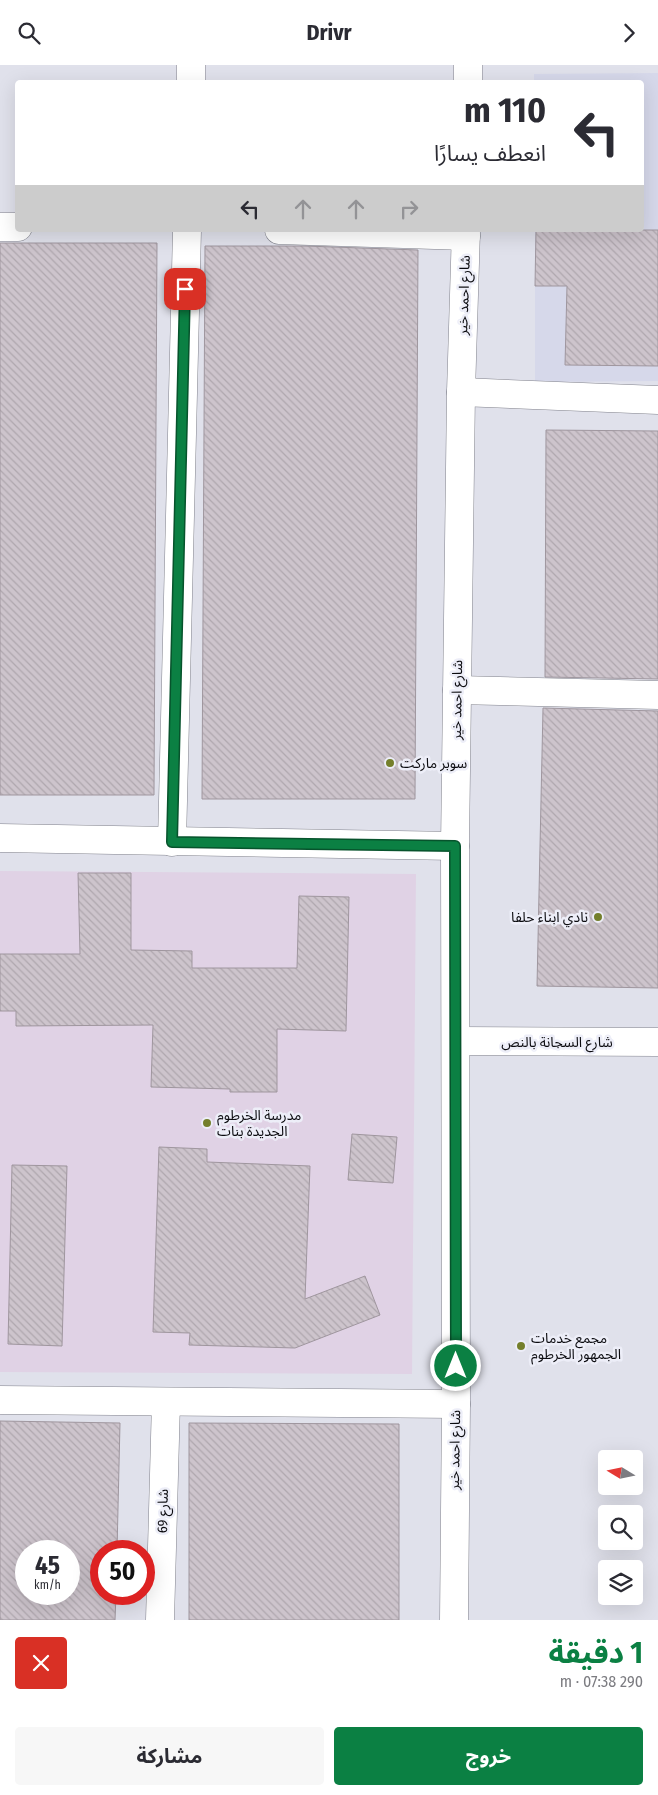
<!DOCTYPE html>
<html lang="ar">
<head>
<meta charset="utf-8">
<style>
  :root { --surface:#fff; --page:#f7f7f7; --text:#2b2b33; --muted:#7c7c81; --accent:#0b8043 }
  body { margin:0; font-family:"Fira Sans Condensed","Noto Sans Arabic",sans-serif; background:var(--page); color:var(--text); direction:rtl; height:100vh; display:flex; flex-direction:column; font-size:19px; white-space:nowrap }
  * { box-sizing:border-box; margin:0 }
  p { font-size:16px; color:var(--muted) }
  .icon { flex:none; width:28px; height:28px; fill:none; stroke:currentColor; stroke-width:2; stroke-linecap:round; stroke-linejoin:round }
  .map { position:relative; height:1555px; overflow:hidden; direction:ltr }
  .details { display:flex; flex-direction:column; background:var(--surface); flex:1 }
  .details>* { flex:none }
  .banner { position:absolute; left:15px; top:15px; width:629px; height:152px; border-radius:5px; box-shadow:0 5px 20px #0002; direction:rtl; background:#fff; color:var(--text); overflow:hidden }
  .needle { width:32px; rotate:280deg }
  .tools { position:absolute; left:598px; top:1385px; display:grid; gap:10px }
  .tools a { display:grid; place-items:center; width:45px; height:45px; border-radius:5px; background:var(--surface); box-shadow:0 5px 20px #0002; font-size:25px }
  .speed { position:absolute; left:15px; top:1475px; display:flex; gap:10px; font-size:25px; font-weight:700; text-align:center }
  .speed>* { display:grid; place-content:center; width:65px; height:65px; border-radius:50%; background:var(--surface); box-shadow:0 5px 20px #0002; line-height:1 }
  .speed small { font-size:12px; font-weight:400 }
  .speed .limit { border:8px solid #d22; background:#fff; color:#111 }
  .pin { position:absolute; display:grid; place-items:center; width:42px; height:42px; color:#fff; margin:-21px; border-radius:10px; box-shadow:0 2px 8px #0006 }
  .me { position:absolute; width:55px; margin:-28px; rotate:0deg; stroke-linejoin:round; filter:drop-shadow(0 0 4px #0008) }
  .turn { display:flex; align-items:center; gap:18px; height:105px; padding:0 15px; font-size:22px }
  .turn .icon { width:65px; height:65px; stroke-width:2.5 }
  .turn b { display:block; font-size:35px; line-height:42px }
  .lanes { display:flex; align-items:center; height:48px; padding:0 15px; background:#0003; justify-content:center; gap:25px; direction:ltr }
  .lanes .off { opacity:.35 }
  .round { display:grid; place-items:center; flex:none; width:52px; height:52px; border-radius:5px; background:var(--page) }
  .head { display:flex; align-items:center; justify-content:space-between; height:85px; padding:0 15px }
  h1 { font-size:30px; font-weight:700; line-height:38px; color:var(--accent) }
  .action { display:flex; gap:10px; margin-top:auto; padding:10px 15px }
  .action a { flex:1; height:58px; border-radius:5px; background:var(--accent); color:#fff; font-size:20px; font-weight:700; line-height:58px; text-align:center }
  .action a+a { background:var(--page); color:var(--text) }
  header { display:flex; justify-content:space-between; align-items:center; height:65px; padding:0 15px; background:var(--surface); font-size:22px; font-weight:700 }
  .map>svg:first-child { display:block }
  .built { fill:#d6d8ea }
  .education { fill:#e0d2e5 }
  .building { fill:url(#building-back-hatch); stroke:#9f969e; fill-rule:evenodd }
  .lines { fill:none; stroke-linecap:round; stroke-linejoin:round }
  .street-casing { stroke:#81828c; stroke-width:29 }
  .secondary-casing { stroke:#81828c; stroke-width:29 }
  .street { stroke:#fff; stroke-width:28 }
  .secondary { stroke:#fff; stroke-width:28 }
  .route-casing { stroke:#07532c; stroke-width:12 }
  .route { stroke:#0b8043; stroke-width:9 }
  .poi-dot { fill:#747f2b; stroke:#edeef8; stroke-width:2 }
  .labels { text-anchor:middle; dominant-baseline:central; stroke-width:5; stroke-linejoin:round; paint-order:stroke }
  .street-label { font-size:14px; fill:#0b0b0f; stroke:#edeef8 }
  .poi-label { font-size:14px; fill:#0b0b0f; stroke:#edeef8; text-anchor:start }
</style>
</head>
<body>
<header><svg class="icon" aria-label="forward" viewBox="0 0 24 24"><path d="M9 5l7 7-7 7"/></svg>Drivr<svg class="icon" aria-label="search" viewBox="0 0 24 24"><circle cx="10" cy="10" r="6"/><path d="M15 15l6 6"/></svg></header>
<div class="map">
<svg width="658" height="1555" viewBox="0 0 658 1555">
  <defs>
    <pattern id="building-back-hatch" width="6" height="6" patternUnits="userSpaceOnUse" patternTransform="scale(1.25)"><rect width="6" height="6" fill="#cdc4cc"/><path d="M-1 5l2 2M0 0l6 6M5-1l2 2" fill="none" stroke="#afa7ae"/></pattern>
  </defs>
  <rect width="100%" height="100%" fill="#e0e1eb"/>
  <path class="built" d="M 658,8 L 658,316 L 535,317 L 535,165 L 641,165 L 641,18 L 534,17 L 534,9 Z"/>
  <path class="education" d="M 0,806 L 416,809 L 412,1309 L 0,1307 Z"/>
  <g class="building">
    <path d="M 536,165 L 658,165 L 658,301 L 565,300 L 567,221 L 535,221 Z"/>
    <path d="M 0,178 L 157,178 L 154,730 L 0,730 Z"/>
    <path d="M 205,181 L 305,181 L 418,185 L 415,734 L 202,734 Z"/>
    <path d="M 546,365 L 658,366 L 658,614 L 545,612 Z"/>
    <path d="M 543,643 L 658,646 L 658,923 L 537,921 Z"/>
    <path d="M 78,808 L 131,808 L 131,885 L 192,886 L 192,903 L 297,903 L 299,831 L 349,832 L 346,966 L 277,964 L 277,1027 L 230,1027 L 230,1024 L 151,1022 L 153,960 L 16,961 L 16,946 L 0,946 L 0,889 L 80,889 Z"/>
    <path d="M 352,1069 L 397,1072 L 393,1118 L 348,1115 Z"/>
    <path d="M 159,1082 L 207,1084 L 207,1097 L 310,1101 L 305,1234 L 365,1211 L 380,1250 L 295,1283 L 189,1280 L 190,1268 L 153,1267 Z"/>
    <path d="M 12,1100 L 67,1101 L 62,1281 L 8,1279 Z"/>
    <path d="M 0,1356 L 120,1358 L 117,1486 L 101,1486 L 101,1529 L 116,1529 L 115,1555 L 0,1555 ZM 26,1486 L 69,1486 L 69,1529 L 26,1529 Z"/>
    <path d="M 189,1358 L 399,1359 L 399,1555 L 189,1555 Z"/>
  </g>
  <g class="lines">
    <defs>
      <g id="street">
        <path d="M 191,18 L 191,0"/>
        <path d="M 0,162 L 18,162"/>
        <path d="M 279,165 L 466,171"/>
        <path d="M 461,327 L 658,335"/>
        <path d="M 457,625 L 658,630"/>
        <path d="M 0,773 L 455,781"/>
        <path d="M 172,777 L 187,165"/>
        <path d="M 0,1335 L 456,1339"/>
        <path d="M 160,1555 L 166,1337"/>
      </g>
      <g id="secondary">
        <path d="M 468,18 L 468,0"/>
        <path d="M 456,976 L 658,977"/>
        <path d="M 454,1555 L 456,1339 L 455,781 L 461,327 L 466,165"/>
      </g>
    </defs>
    <use href="#street" class="street-casing"/>
    <use href="#secondary" class="secondary-casing"/>
    <use href="#street" class="street"/>
    <use href="#secondary" class="secondary"/>
  </g>
  <g class="lines">
    <defs>
      <path id="route" d="M 185,224 L 172,777 L 455,781 L 456,1301"/>
    </defs>
    <use href="#route" class="route-casing"/>
    <use href="#route" class="route"/>
  </g>
  <g class="poi-dot">
    <circle cx="390" cy="698" r="5"/>
    <circle cx="598" cy="852" r="5"/>
    <circle cx="207" cy="1058" r="5"/>
    <circle cx="521" cy="1281" r="5"/>
  </g>
  <g class="labels">
    <g class="street-label">
      <text transform="translate(464 230) rotate(-88)">شارع احمد خير</text>
      <text transform="translate(457 635) rotate(-89)">شارع احمد خير</text>
      <text x="557" y="977">شارع السجانة بالنص</text>
      <text transform="translate(455 1385) rotate(-89)">شارع احمد خير</text>
      <text transform="translate(163 1446) rotate(-89)">شارع 69</text>
    </g>
    <g class="poi-label">
      <text x="400" y="698">سوبر ماركت</text>
      <text x="588" y="852" text-anchor="end">نادي ابناء حلفا</text>
      <text x="217" y="1050">مدرسة الخرطوم<tspan x="217" dy="16">الجديدة بنات</tspan></text>
      <text x="531" y="1273">مجمع خدمات<tspan x="531" dy="16">الجمهور الخرطوم</tspan></text>
    </g>
  </g>
</svg>
<div class="tools">
<a><svg class="needle" viewBox="-14 -14 28 28"><path d="M0-13l5 13h-10z" fill="#e53935"/><path d="M0 13l5-13h-10z" fill="#7c7c81"/></svg></a>
<a><svg class="icon" aria-label="search" viewBox="0 0 24 24"><circle cx="10" cy="10" r="6"/><path d="M15 15l6 6"/></svg></a>
<a><svg class="icon" aria-label="layers" viewBox="0 0 24 24"><path d="M12 4l9 5-9 5-9-5zM3 14l9 5 9-5"/></svg></a>
</div>
<div class="speed"><div>45<small>km/h</small></div><div class="limit">50</div></div>
<div class="pin" style="left:185px;top:224px;background:#d93025"><svg class="icon" aria-label="arrive" viewBox="0 0 24 24"><path d="M6 21V4h12l-3 4 3 4H6"/></svg></div>
<svg class="me" style="left:456px;top:1301px" viewBox="-20 -20 40 40"><circle r="17" fill="#0b8043" stroke="#fff" stroke-width="3"/><path d="M0-11L8 9 0 5-8 9z" fill="#fff"/></svg>
<div class="banner">
<div class="turn"><svg class="icon" aria-label="left" viewBox="0 0 24 24"><path d="M17 20v-9H6M10 6l-5 5 5 5"/></svg><div><b>110 m</b>انعطف يسارًا</div></div>
<div class="lanes"><svg class="icon" aria-label="left" viewBox="0 0 24 24"><path d="M17 20v-9H6M10 6l-5 5 5 5"/></svg><svg class="icon off" aria-label="ahead" viewBox="0 0 24 24"><path d="M12 20V5M6 11l6-6 6 6"/></svg><svg class="icon off" aria-label="ahead" viewBox="0 0 24 24"><path d="M12 20V5M6 11l6-6 6 6"/></svg><svg class="icon off" aria-label="right" viewBox="0 0 24 24"><path d="M7 20v-9h11M14 6l5 5-5 5"/></svg></div>
</div>
</div>
<section class="details">
<div class="head"><div><h1>1 دقيقة</h1><p>290 m · 07:38</p></div><a class="round" style="background:#d93025;color:#fff"><svg class="icon" aria-label="close" viewBox="0 0 24 24"><path d="M6 6l12 12M18 6L6 18"/></svg></a></div>
<div class="action"><a>خروج</a><a>مشاركة</a></div>
</section>
</body>
</html>
